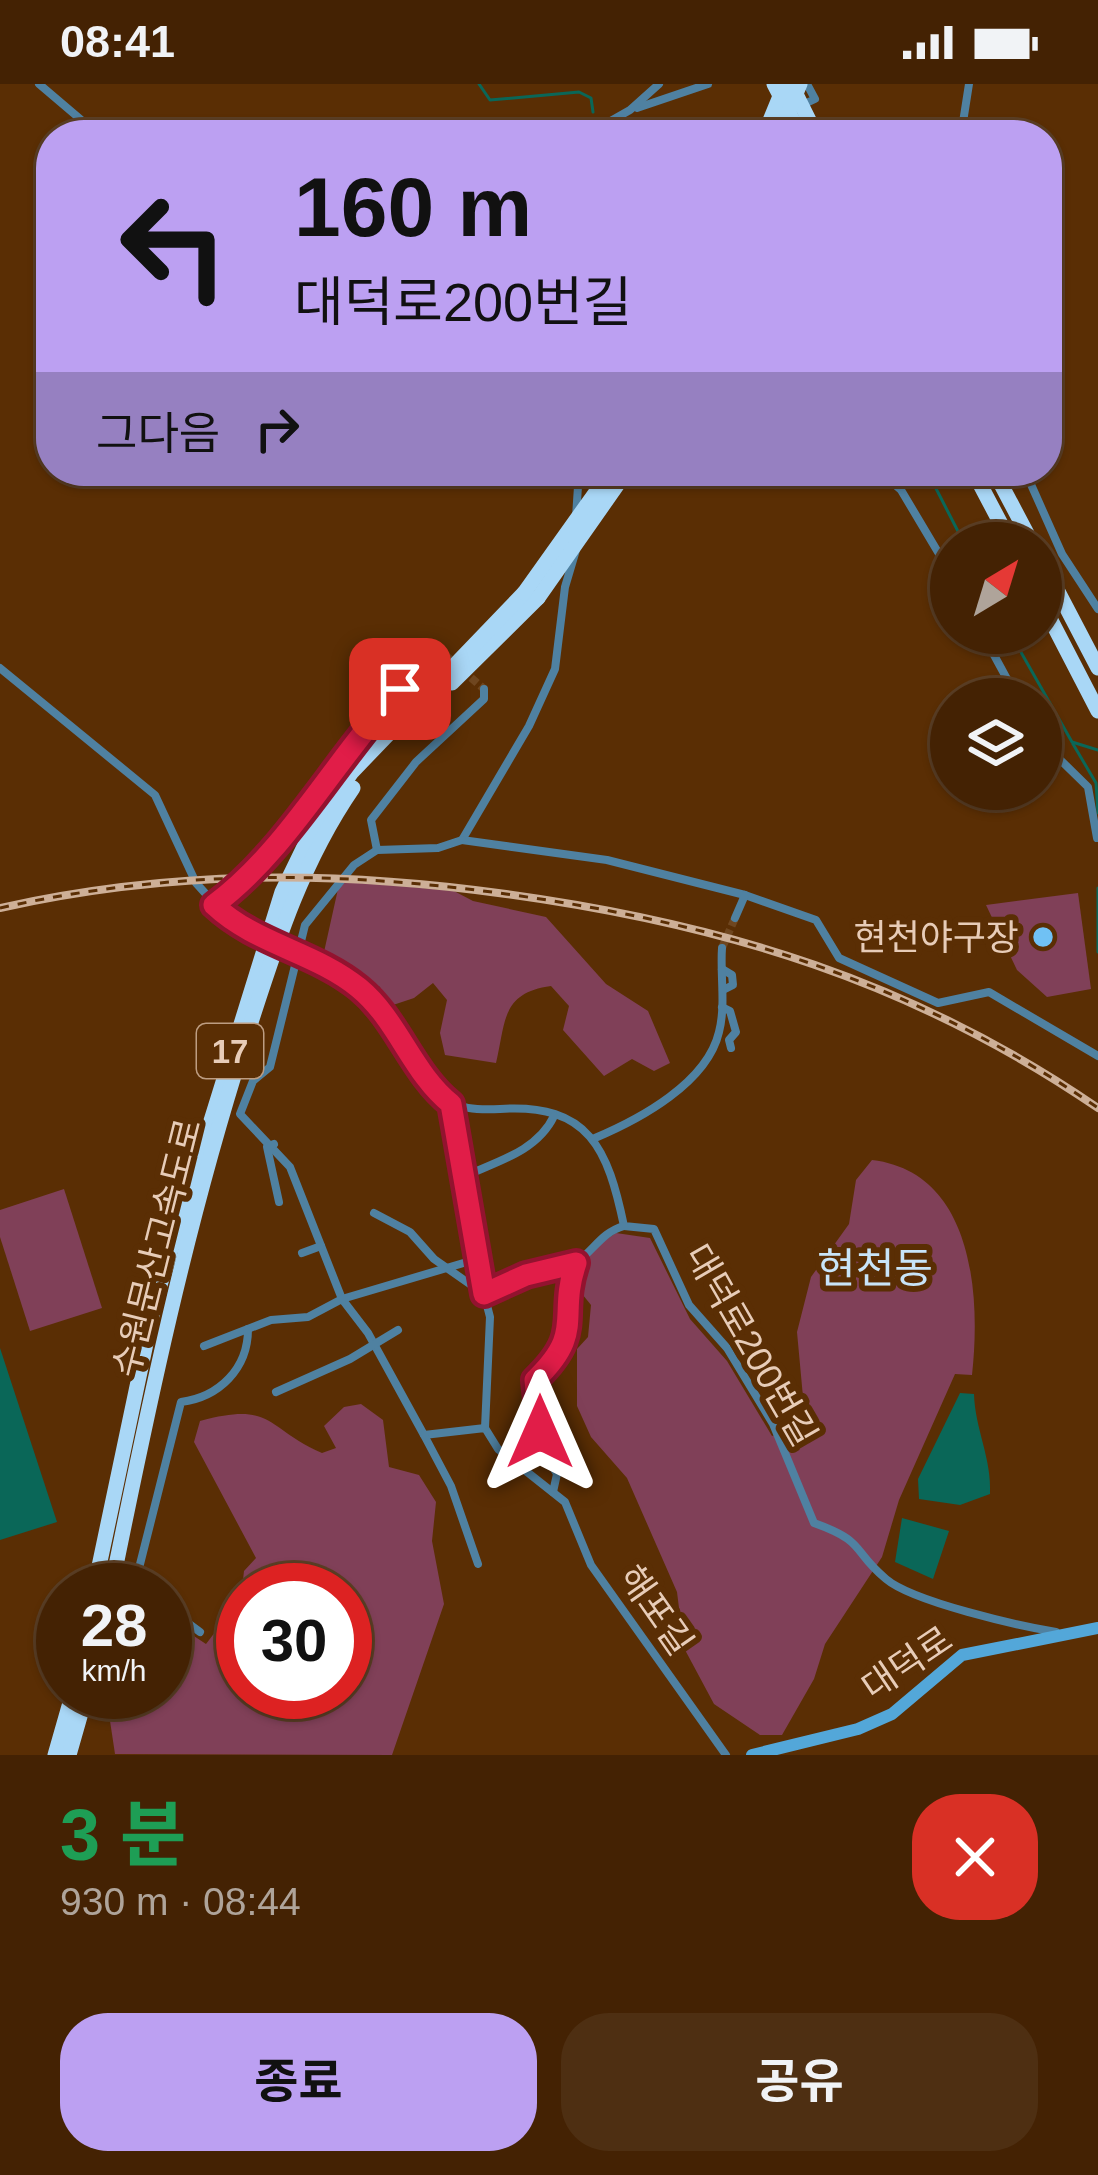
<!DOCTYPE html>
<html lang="ko">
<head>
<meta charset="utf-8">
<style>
  :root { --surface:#442203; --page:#4e2f12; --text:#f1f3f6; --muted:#afa49a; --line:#5c3f25; --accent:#bca0f2 }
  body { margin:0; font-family:Arial,"Noto Sans KR",sans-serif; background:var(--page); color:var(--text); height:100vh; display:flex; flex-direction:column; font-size:45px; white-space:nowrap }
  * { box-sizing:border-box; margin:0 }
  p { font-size:39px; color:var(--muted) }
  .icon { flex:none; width:66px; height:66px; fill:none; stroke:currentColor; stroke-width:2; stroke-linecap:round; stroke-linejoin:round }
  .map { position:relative; height:1671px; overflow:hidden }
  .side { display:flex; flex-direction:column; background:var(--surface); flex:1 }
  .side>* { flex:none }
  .top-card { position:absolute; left:36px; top:36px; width:1026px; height:366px; border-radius:48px; box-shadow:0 3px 9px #0004,0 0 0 3px var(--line); background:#bca0f2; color:#111; overflow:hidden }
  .needle { width:78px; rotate:38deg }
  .buttons { position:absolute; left:930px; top:438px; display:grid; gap:24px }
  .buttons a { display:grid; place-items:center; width:132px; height:132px; border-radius:50%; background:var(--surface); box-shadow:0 3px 9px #0004,0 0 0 3px var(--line); font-size:60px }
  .speed { position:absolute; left:36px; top:1479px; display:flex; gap:24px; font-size:60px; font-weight:700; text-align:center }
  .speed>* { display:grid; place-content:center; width:156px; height:156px; border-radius:50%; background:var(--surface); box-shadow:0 3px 9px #0004,0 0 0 3px var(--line); line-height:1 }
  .speed small { font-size:30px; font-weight:400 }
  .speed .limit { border:18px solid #d22; background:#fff; color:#111 }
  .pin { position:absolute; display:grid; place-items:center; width:102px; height:102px; color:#fff; margin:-51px; border-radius:24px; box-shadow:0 6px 18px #0006 }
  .me { position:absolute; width:132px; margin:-66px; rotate:0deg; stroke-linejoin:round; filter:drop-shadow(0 0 9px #0008) }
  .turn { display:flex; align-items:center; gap:42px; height:252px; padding:0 60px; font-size:54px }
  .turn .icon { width:156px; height:156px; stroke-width:2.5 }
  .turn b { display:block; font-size:84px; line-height:102px }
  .then { display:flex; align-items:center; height:114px; padding:0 60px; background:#0003; gap:24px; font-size:45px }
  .round { display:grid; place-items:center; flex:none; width:126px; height:126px; border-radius:48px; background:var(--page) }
  .overview { display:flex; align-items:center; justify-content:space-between; height:204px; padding:0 60px }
  h1 { font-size:72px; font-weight:700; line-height:90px; color:#1e9e55 }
  .button { display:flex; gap:24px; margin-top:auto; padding:24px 60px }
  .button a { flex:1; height:138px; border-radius:48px; background:var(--accent); color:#111; font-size:48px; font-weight:700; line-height:138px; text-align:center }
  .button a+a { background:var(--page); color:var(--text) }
  .status { display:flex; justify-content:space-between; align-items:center; height:84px; padding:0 60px; background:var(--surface); direction:ltr }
  .status svg { height:33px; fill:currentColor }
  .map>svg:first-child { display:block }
  .green { fill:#804058; fill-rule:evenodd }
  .water { fill:#0a6758 }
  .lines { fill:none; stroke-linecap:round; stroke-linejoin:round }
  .stream { stroke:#0a6758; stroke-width:3 }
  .street-tunnel { stroke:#6f461f; stroke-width:8; stroke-dasharray:8 4; stroke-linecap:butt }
  .street { stroke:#4f81a1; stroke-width:8 }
  .secondary { stroke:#53a7d9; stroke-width:12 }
  .highway { stroke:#a9d7f6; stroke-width:15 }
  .rail-casing { stroke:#cdaf97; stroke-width:8 }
  .rail { stroke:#5a2e04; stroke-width:3; stroke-dasharray:9; stroke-linecap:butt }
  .street-bridge { stroke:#4f81a1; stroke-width:8 }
  .highway-bridge { stroke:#a9d7f6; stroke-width:15 }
  .route-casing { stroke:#92132f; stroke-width:30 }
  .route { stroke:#e11d48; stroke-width:21 }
  .poi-dot { fill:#70c1f4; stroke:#5a2e04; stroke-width:4.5 }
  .labels { text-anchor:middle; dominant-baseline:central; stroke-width:12; stroke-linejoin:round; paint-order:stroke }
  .shield { fill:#5a2e04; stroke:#bd9d82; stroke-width:3 }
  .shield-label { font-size:33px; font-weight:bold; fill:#e7ccb8 }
  .poi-label { font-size:36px; fill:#e7ccb8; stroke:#5a2e04; text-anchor:end }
  .street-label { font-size:36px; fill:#e7ccb8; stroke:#5a2e04 }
  .quarter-label { font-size:42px; fill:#c8e4f8; stroke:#5a2e04 }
</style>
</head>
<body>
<div class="status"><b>08:41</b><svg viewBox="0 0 49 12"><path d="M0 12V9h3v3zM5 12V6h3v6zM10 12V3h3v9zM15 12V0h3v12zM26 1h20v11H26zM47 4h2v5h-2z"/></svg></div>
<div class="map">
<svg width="1098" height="1671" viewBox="0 0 1098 1671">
  <rect width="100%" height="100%" fill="#5a2e04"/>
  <g class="green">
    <path d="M 340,796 L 454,807 L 473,817 L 546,833 L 606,900 L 648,927 L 670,979 L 654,987 L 632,975 L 604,992 L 563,946 L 569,922 L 551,902 C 501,909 506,937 496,979 L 445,971 L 440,949 L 447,916 L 433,899 L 414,914 L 387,923 L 380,903 L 324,868 Z"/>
    <path d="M 1078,809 L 1091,905 L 1047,913 L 1017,886 L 986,821 Z"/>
    <path d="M 872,1076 C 973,1088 981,1210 972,1291 L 955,1290 L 899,1416 L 882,1473 L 825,1560 L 814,1595 L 782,1651 L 760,1651 L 714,1620 L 684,1564 L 677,1508 L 627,1394 L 591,1353 L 577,1322 L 577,1265 L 588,1253 L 591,1221 L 574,1200 L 591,1166 L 616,1149 L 650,1154 L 690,1235 L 727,1277 L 772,1352 L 791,1346 L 803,1313 L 797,1248 L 811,1193 L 849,1140 L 856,1096 Z"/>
    <path d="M 64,1105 L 102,1224 L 30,1247 L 0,1153 L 0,1126 Z"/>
    <path d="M 361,1320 L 383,1336 L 389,1383 L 419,1391 L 436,1418 L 432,1457 L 444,1520 L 392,1671 L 115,1670 L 107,1617 L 113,1608 L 165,1608 L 165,1533 L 206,1560 L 241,1514 L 244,1487 L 256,1474 L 194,1358 L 200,1337 C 274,1317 265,1344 322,1369 L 336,1364 L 324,1342 L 344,1323 ZM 243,1506 L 345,1506 L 345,1608 L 243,1608 Z"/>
  </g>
  <g class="water">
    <path d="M 0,1264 L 57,1438 L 0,1456 Z"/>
    <path d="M 960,1309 L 974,1310 C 975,1345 992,1375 990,1410 L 960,1421 L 919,1415 L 918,1395 Z"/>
    <path d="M 902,1434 L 949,1447 L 933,1495 L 895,1478 Z"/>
  </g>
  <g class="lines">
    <g class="stream">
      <path d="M 479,0 L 490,16 L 579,8 L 591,14 L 593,28"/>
      <path d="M 927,387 L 964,459"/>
      <path d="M 1010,549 L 1072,658 L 1098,666"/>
      <path d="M 1073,660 L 1096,699 L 1098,729"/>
      <path d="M 1098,804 L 1098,868"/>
    </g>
    <g class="street-tunnel">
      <path d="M 444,570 L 484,605"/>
      <path d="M 722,864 L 735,834"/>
    </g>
    <g class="street">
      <path d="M 39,0 L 99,51"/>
      <path d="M 800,22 L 815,15 L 807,0"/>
      <path d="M 637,24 L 708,0"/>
      <path d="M 586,51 L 630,26 L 659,0"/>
      <path d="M 752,51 L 749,47 L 765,39"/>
      <path d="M 961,51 L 969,0"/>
      <path d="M 879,387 L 901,406 L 951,490"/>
      <path d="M 1025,387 L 1062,470 L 1098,525"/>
      <path d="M 576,433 L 579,387"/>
      <path d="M 576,466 L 565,503 L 555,585 L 529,642 L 462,756 L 607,776 L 745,811 L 816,836 L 839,874 L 938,919 L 989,908 L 1098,972"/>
      <path d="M 982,549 L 1018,615"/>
      <path d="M 0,584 L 155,711 L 196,799 L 232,839"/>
      <path d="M 1041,657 L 1088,703 L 1097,754"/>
      <path d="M 462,756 L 438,764 L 377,766 L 354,781 L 305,841 L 270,983 L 253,997 L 240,1030 L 290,1083 L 342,1215 L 368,1249 L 424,1351 L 485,1344 L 498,1365 L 565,1418 L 591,1481 L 726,1671"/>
      <path d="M 377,766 L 371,736 L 416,678 L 484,615 L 484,605"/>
      <path d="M 214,821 L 285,753 L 367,640 L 433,570 L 444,570"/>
      <path d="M 735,834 L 745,811"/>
      <path d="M 323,880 C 348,897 375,914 393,940 C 408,962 420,992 439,1010 C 455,1026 480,1026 500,1025 C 590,1019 608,1066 624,1142 L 654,1145 L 689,1221 L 727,1264 L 773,1340 L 814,1439 C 867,1458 851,1466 886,1495 C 913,1518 1020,1542 1056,1548"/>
      <path d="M 722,885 L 732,891 L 733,901 L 723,906"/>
      <path d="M 722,923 L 730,927 L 736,948 L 729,956 L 731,964"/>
      <path d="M 451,1020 L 467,1091"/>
      <path d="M 595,1054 C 640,1035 707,999 719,948 C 726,921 720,891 722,864"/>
      <path d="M 274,1060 L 267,1063 L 279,1118"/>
      <path d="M 374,1129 L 410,1148 L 434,1175 L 484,1210 L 490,1233 L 485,1344"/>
      <path d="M 302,1169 L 321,1162"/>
      <path d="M 477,1175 L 484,1210 C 505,1201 565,1186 577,1178 C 594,1166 602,1148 624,1142"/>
      <path d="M 204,1262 L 271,1236 L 308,1233 L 342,1215 L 477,1175 L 467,1091 C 499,1077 538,1066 554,1032"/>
      <path d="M 276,1308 L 350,1275 L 398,1246"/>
      <path d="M 424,1351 L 451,1402 L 478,1480"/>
      <path d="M 553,1408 L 557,1390 L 545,1370 L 535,1296 C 586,1247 557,1234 576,1179"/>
      <path d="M 143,1506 L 135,1500 L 181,1318 C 219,1313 248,1285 248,1245"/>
      <path d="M 165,1522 L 200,1548"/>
    </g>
    <path class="secondary" d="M 752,1671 L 858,1645 L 892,1630 L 962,1571 L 1098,1544"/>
    <g class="highway">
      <path d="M 973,387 L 1011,459"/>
      <path d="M 994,387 L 1032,459"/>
      <path d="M 1041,475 L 1098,584"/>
      <path d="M 1041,517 L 1098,627"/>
      <path d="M 452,599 L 538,514"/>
      <path d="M 94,1506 L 155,1217 L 282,808 L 315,740 L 352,688 L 524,509"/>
      <path d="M 111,1506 C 148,1323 186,1142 243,963 C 273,871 298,784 353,704"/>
      <path d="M 55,1671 L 73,1608"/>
      <path d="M 69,1671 L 87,1608"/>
    </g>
    <defs>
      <path id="rail" d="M 0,824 C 170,786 334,786 506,810 C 725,840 914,898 1098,1024"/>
    </defs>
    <use href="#rail" class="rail-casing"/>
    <use href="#rail" class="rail"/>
    <path class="street-bridge" d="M 232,839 L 323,880"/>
    <g class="highway-bridge">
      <path d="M 774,0 L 797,44"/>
      <path d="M 795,8 L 810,38"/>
      <path d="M 764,51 L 785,0"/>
      <path d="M 779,51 L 800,0"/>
      <path d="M 524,509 L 611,387"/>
      <path d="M 538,514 L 627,387"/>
    </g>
  </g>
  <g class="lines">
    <defs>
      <path id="route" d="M 400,605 C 336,674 288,766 214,821 C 255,860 315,868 359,904 C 398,936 412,989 451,1020 L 484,1210 L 526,1191 L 576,1179 C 557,1234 586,1247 535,1296 L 540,1348"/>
    </defs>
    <use href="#route" class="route-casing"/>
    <use href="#route" class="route"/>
  </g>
  <circle class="poi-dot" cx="1043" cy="853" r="12"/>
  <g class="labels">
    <rect class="shield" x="197" y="940" width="66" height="54" rx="9"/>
    <g class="shield-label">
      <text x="230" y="967">17</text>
    </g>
    <g class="poi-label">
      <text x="1019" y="853">현천야구장</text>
    </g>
    <g class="street-label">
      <text transform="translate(157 1164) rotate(-76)">수원문산고속도로</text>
      <text transform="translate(751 1261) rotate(60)">대덕로200번길</text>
      <text transform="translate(656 1526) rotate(55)">해포길</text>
      <text transform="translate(907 1579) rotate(-34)">대덕로</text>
    </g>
    <g class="quarter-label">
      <text x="875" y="1184">현천동</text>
    </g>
  </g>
</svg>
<div class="buttons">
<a><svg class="needle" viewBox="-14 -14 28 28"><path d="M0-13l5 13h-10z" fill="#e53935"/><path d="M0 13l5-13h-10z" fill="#afa49a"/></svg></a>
<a><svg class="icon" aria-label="layers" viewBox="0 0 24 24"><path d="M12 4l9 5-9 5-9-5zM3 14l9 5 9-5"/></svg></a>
</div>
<div class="speed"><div>28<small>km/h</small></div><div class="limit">30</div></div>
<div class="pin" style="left:400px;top:605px;background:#d93025"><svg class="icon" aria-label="arrive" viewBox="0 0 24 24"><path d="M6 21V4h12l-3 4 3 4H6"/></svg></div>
<svg class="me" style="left:540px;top:1348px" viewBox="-20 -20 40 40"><path d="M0-17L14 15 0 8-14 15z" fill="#e11d48" stroke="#fff" stroke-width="4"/></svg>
<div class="top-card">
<div class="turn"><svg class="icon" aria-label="left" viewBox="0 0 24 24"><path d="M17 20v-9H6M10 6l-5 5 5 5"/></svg><div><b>160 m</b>대덕로200번길</div></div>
<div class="then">그다음<svg class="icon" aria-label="right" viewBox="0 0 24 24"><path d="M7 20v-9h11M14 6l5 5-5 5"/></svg></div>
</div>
</div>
<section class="side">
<div class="overview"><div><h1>3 분</h1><p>930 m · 08:44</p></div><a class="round" style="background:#d93025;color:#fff"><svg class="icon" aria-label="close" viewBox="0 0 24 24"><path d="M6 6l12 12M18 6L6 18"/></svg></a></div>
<div class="button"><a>종료</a><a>공유</a></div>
</section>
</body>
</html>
